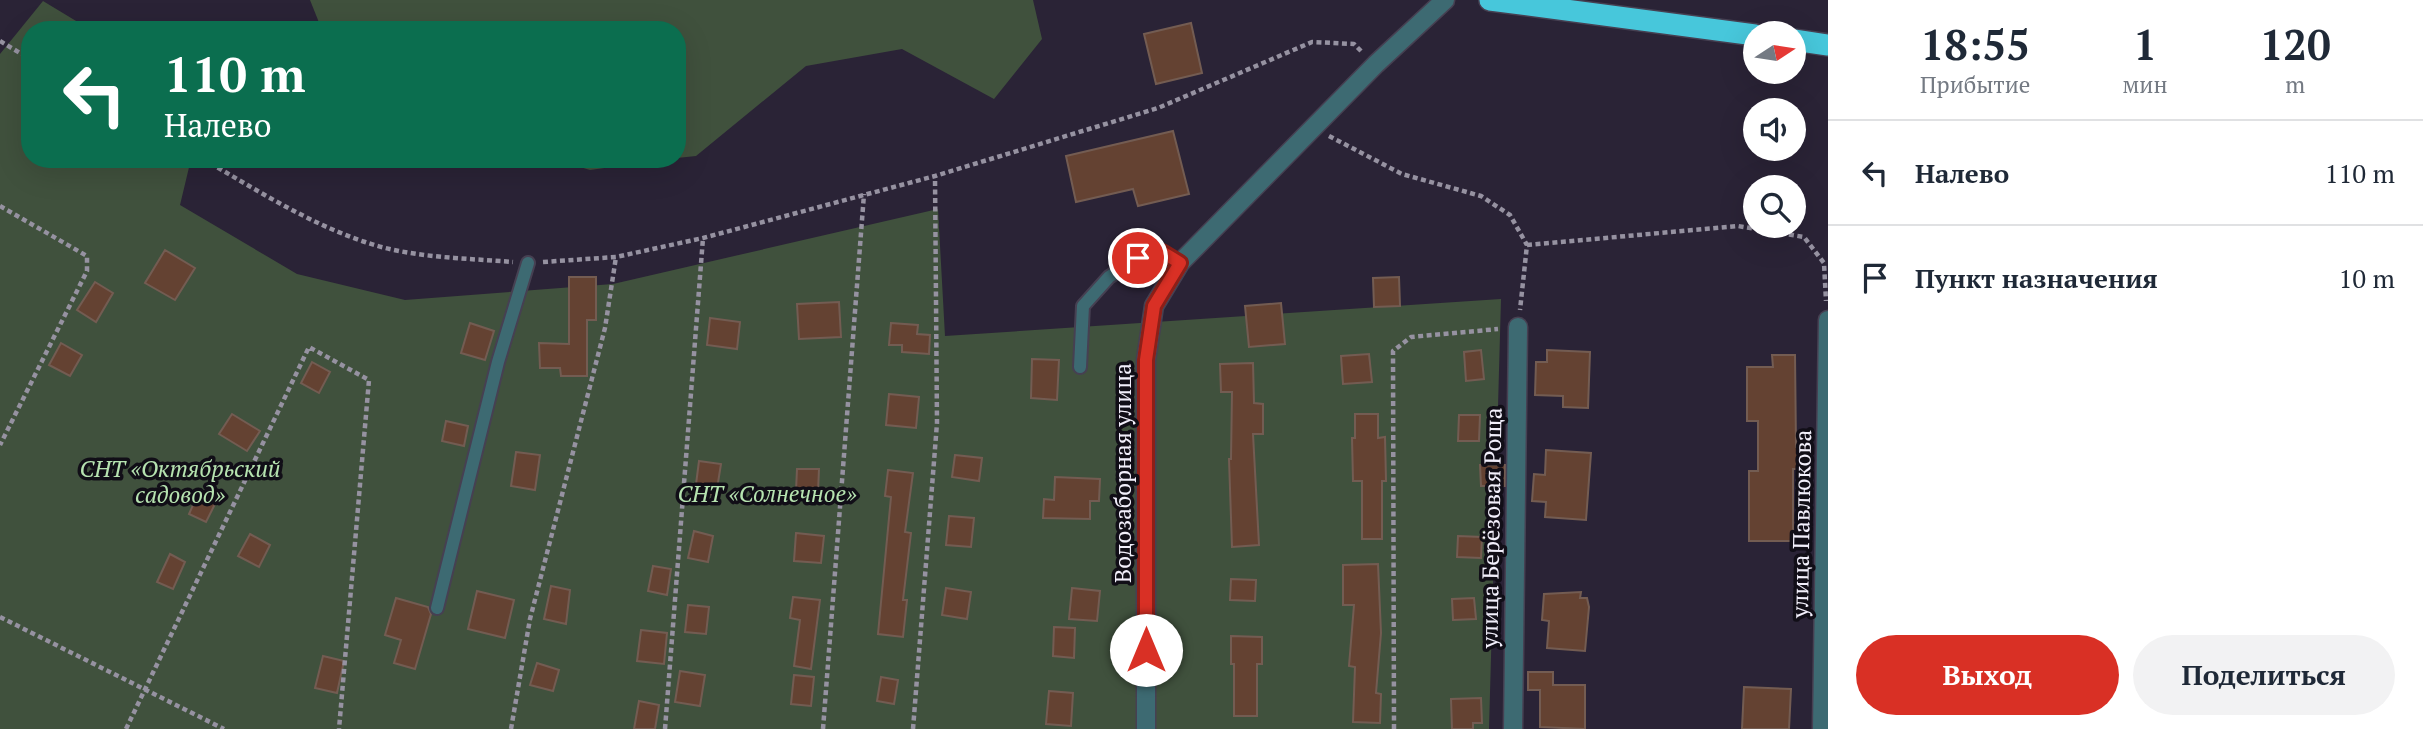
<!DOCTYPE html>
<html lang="ru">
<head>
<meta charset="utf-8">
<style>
  :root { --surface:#fff; --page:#f2f2f3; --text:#1f2937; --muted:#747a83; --line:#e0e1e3; --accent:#d93025 }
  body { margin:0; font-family:"PT Serif",serif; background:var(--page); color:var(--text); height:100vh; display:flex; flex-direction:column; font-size:26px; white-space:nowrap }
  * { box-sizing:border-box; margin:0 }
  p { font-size:23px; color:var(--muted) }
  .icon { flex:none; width:38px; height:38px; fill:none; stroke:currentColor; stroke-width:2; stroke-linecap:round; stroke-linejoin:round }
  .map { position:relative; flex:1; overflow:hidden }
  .drawer { display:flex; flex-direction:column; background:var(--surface); width:595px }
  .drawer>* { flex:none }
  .guide { position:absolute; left:21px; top:21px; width:665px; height:147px; border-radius:28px; box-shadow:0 7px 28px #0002; background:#0b6e4f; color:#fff; overflow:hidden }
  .needle { width:46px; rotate:78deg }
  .buttons { position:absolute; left:1743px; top:21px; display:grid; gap:14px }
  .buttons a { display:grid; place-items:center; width:63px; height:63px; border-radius:50%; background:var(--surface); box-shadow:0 7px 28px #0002; font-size:35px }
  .pin { position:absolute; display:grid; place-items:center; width:60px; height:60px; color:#fff; margin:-30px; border:4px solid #fff; border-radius:50%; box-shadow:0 2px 7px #0007 }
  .me { position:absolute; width:77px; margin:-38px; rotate:0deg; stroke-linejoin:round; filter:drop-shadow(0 0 5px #0008) }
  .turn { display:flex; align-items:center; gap:24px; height:147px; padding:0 28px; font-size:32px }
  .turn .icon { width:91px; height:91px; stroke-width:2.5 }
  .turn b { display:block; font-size:49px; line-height:60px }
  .eta { display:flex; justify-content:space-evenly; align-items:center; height:119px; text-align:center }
  .eta b { font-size:42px; font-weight:800; line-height:49px }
  .primary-button { display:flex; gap:14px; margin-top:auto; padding:14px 28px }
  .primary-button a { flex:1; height:80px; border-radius:42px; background:var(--accent); color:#fff; font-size:28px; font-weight:800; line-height:80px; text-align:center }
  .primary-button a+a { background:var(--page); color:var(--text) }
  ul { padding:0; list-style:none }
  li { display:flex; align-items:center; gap:21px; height:105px; padding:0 28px; border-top:2px solid var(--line) }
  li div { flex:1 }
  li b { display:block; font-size:26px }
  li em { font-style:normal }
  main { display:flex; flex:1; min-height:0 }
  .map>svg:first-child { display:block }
  .green { fill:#40513d }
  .building { fill:#644232; stroke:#735c52; stroke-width:2 }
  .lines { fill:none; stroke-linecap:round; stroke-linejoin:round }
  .lane-casing { stroke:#464052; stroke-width:16 }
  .street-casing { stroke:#464052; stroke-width:21 }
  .highway-casing { stroke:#464052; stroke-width:24 }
  .path { stroke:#9692a1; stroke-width:4.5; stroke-dasharray:5 3.5; stroke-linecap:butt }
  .lane { stroke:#3d6a72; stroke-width:12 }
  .street { stroke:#3d6a72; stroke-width:18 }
  .highway { stroke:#47c7db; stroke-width:21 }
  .route-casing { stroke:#8d1f18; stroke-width:18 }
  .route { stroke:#d93025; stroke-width:12 }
  .labels { text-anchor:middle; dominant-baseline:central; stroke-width:7; stroke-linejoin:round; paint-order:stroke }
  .park-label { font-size:23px; font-style:italic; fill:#b6e3b0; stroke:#110e17 }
  .street-label { font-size:23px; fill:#f2effb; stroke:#110e17 }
</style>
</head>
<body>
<main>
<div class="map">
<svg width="1828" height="729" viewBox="0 0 1828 729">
  <rect width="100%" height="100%" fill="#2a2336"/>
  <g class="green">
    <path d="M 310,0 L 1033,0 L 1042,39 L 994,99 L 902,49 L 806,66 L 696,156 L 677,158 L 677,30 L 322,30 Z"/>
    <path d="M 43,1 L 91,30 L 30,30 L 30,159 L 191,159 L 180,205 L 297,274 L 405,300 L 613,284 L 938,209 L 945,336 L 1501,299 L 1489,729 L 0,729 L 0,54 Z"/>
    <path d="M 554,159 L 669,159 L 590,170 Z"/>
  </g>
  <g class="building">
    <path d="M 1191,23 L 1202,73 L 1156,84 L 1144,34 Z"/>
    <path d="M 1173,131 L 1189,194 L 1138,206 L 1133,189 L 1076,202 L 1066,156 Z"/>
    <path d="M 165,250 L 195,268 L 175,300 L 145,283 Z"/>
    <path d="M 569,277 L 596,277 L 596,320 L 587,320 L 587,376 L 561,376 L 560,368 L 540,368 L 539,343 L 569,344 Z"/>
    <path d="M 1399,277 L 1400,306 L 1374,307 L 1373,278 Z"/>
    <path d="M 95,282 L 113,293 L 96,322 L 77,310 Z"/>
    <path d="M 839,302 L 841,337 L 799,339 L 797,304 Z"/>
    <path d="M 1281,303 L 1285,344 L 1249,347 L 1245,306 Z"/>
    <path d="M 710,318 L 740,322 L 737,349 L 707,345 Z"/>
    <path d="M 470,323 L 494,331 L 485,360 L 461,353 Z"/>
    <path d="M 891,323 L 918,325 L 917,334 L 930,335 L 929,354 L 902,352 L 902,345 L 889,345 Z"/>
    <path d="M 61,343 L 82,355 L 70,376 L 49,365 Z"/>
    <path d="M 1481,350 L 1484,379 L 1466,381 L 1464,352 Z"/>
    <path d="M 1547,350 L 1590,352 L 1588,408 L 1563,407 L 1563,396 L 1535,395 L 1536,362 L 1547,362 Z"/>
    <path d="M 1369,354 L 1372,382 L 1343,384 L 1341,356 Z"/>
    <path d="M 1772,355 L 1795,355 L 1796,447 L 1808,447 L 1808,469 L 1793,469 L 1793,541 L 1749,541 L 1749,471 L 1758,471 L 1758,421 L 1747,421 L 1747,367 L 1773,367 Z"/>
    <path d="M 1032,359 L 1059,360 L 1057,400 L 1031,398 Z"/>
    <path d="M 312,362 L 330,372 L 319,393 L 301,383 Z"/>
    <path d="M 1253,363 L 1254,403 L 1263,404 L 1263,434 L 1253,434 L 1259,545 L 1232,547 L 1229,459 L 1231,459 L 1232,392 L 1221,392 L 1220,364 Z"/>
    <path d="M 889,394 L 919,397 L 916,428 L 886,425 Z"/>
    <path d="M 232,414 L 260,431 L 247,451 L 219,434 Z"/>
    <path d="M 1355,414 L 1378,414 L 1378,438 L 1385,437 L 1386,481 L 1382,481 L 1382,539 L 1362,539 L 1362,481 L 1353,481 L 1352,438 L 1355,438 Z"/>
    <path d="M 1459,415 L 1480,415 L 1479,441 L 1458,441 Z"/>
    <path d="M 446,421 L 468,426 L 464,446 L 442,441 Z"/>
    <path d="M 1546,450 L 1591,453 L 1586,520 L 1545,517 L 1546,502 L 1532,501 L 1534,474 L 1545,475 Z"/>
    <path d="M 516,452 L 540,455 L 535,490 L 511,486 Z"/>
    <path d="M 955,455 L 982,458 L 979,481 L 952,477 Z"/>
    <path d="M 699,461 L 721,464 L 716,495 L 695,492 Z"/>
    <path d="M 1480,465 L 1505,465 L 1505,486 L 1481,486 Z"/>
    <path d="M 797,469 L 819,469 L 818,492 L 796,491 Z"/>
    <path d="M 888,470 L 913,473 L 905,532 L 911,533 L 903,600 L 907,600 L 903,637 L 878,634 L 891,497 L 885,496 Z"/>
    <path d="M 1055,477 L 1100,479 L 1099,501 L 1090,501 L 1090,519 L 1043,518 L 1044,499 L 1054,500 Z"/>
    <path d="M 198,494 L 216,502 L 206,522 L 189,514 Z"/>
    <path d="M 949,516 L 974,518 L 971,547 L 946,545 Z"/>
    <path d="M 694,531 L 713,536 L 708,562 L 688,558 Z"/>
    <path d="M 796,533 L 824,536 L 821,563 L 794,561 Z"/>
    <path d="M 250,534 L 270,545 L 259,567 L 238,556 Z"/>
    <path d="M 1458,536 L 1482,537 L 1481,558 L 1457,557 Z"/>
    <path d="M 170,554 L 185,562 L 173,589 L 157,582 Z"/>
    <path d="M 1378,564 L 1381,633 L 1376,693 L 1381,694 L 1380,723 L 1353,722 L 1355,667 L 1349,666 L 1354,605 L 1343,605 L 1343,565 Z"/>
    <path d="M 653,566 L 671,569 L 667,595 L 648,591 Z"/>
    <path d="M 1231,579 L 1256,580 L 1255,601 L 1230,600 Z"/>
    <path d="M 551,586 L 570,590 L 566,624 L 544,619 Z"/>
    <path d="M 946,588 L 971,592 L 967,619 L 942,615 Z"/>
    <path d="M 1072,588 L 1100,591 L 1097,621 L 1069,619 Z"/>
    <path d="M 477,591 L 514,600 L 505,638 L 468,629 Z"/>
    <path d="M 1581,592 L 1580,598 L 1587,598 L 1589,607 L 1585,651 L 1547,648 L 1549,621 L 1542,620 L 1544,594 Z"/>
    <path d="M 793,597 L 820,600 L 811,669 L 794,666 L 800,620 L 790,618 Z"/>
    <path d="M 396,598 L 428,607 L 431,614 L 415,669 L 394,663 L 401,640 L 385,635 Z"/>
    <path d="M 1474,598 L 1476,619 L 1453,620 L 1452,599 Z"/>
    <path d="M 688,605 L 709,607 L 706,634 L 685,632 Z"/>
    <path d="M 1054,627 L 1075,628 L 1074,658 L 1053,656 Z"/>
    <path d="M 641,630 L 667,633 L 664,664 L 637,661 Z"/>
    <path d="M 1231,636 L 1262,637 L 1262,664 L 1257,664 L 1257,716 L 1234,716 L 1234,664 L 1231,664 Z"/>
    <path d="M 323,656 L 344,661 L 337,693 L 315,688 Z"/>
    <path d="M 537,663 L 559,670 L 553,691 L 530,685 Z"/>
    <path d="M 680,671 L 705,675 L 700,706 L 675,702 Z"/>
    <path d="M 1528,672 L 1553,672 L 1553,685 L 1585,685 L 1585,729 L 1540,727 L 1540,690 L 1528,690 Z"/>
    <path d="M 794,675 L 814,677 L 811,706 L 791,704 Z"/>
    <path d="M 881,677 L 898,680 L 894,704 L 877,701 Z"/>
    <path d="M 1744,687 L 1791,689 L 1789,729 L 1742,729 Z"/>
    <path d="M 1049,691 L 1073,693 L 1071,726 L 1046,724 Z"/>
    <path d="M 1481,698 L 1482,723 L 1473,723 L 1473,729 L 1452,729 L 1451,699 Z"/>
    <path d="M 639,701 L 659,705 L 655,729 L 634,729 Z"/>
  </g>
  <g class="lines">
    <defs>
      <g id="lane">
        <path d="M 1080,367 L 1083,306 L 1109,277 L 1138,258 L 1162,252 L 1180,263"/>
        <path d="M 437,608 L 498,362 L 528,263"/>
      </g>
      <g id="street">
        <path d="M 1146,729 L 1146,360 L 1154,306 L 1180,263 L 1376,64 L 1445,0"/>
        <path d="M 1513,729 L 1518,327"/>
        <path d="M 1822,729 L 1828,320"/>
      </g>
      <g id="highway">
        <path d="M 1490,0 L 1755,35"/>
        <path d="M 1794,40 L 1828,45"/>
      </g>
    </defs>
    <use href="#lane" class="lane-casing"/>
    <use href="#street" class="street-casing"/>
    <use href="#highway" class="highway-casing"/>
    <g class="path">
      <path d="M 0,41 L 30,59"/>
      <path d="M 1329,136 L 1402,174 L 1481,196 L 1510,215 L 1527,245 L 1520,310"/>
      <path d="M 203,159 C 255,189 308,223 365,242 C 411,258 464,258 513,262"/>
      <path d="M 0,206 L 87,256 L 87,271 L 0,445"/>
      <path d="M 1527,245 L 1738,226 L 1804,237 L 1824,263 L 1826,301"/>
      <path d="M 543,262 L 616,257 L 703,238 L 935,176 L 1158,108 L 1312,42 L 1354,44 L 1361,51"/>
      <path d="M 0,617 L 224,729"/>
      <path d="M 126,729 L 309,347 L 369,380 L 339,729"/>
      <path d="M 511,729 L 530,619 L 605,328 L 616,257"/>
      <path d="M 665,729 L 703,238"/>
      <path d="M 823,729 L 864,194"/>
      <path d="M 913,729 L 937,423 L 935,176"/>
      <path d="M 1394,729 L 1393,351 L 1411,337 L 1498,329"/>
    </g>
    <use href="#lane" class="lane"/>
    <use href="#street" class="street"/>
    <use href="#highway" class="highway"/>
  </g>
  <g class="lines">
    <defs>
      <path id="route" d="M 1138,258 L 1162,252 L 1180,263 L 1154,306 L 1146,360 L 1146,650"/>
    </defs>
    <use href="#route" class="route-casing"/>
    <use href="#route" class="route"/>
  </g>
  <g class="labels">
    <g class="park-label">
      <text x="180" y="468">СНТ «Октябрьский<tspan x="180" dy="26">садовод»</tspan></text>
      <text x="767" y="493">СНТ «Солнечное»</text>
    </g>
    <g class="street-label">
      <text transform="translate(1122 473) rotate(-90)">Водозаборная улица</text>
      <text transform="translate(1801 524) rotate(-89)">улица Павлюкова</text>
      <text transform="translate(1491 528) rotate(-89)">улица Берёзовая Роща</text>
    </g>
  </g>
</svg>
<div class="buttons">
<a><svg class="needle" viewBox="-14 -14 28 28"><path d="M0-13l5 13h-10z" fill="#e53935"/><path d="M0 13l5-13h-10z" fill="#747a83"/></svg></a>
<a><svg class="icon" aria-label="sound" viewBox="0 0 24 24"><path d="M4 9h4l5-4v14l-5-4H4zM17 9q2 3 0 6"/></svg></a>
<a><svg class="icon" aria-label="search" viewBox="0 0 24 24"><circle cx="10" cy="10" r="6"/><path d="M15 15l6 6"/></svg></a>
</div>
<div class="pin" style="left:1138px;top:258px;background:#d93025"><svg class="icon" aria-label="arrive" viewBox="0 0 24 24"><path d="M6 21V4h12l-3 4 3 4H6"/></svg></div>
<svg class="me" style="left:1146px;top:650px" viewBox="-20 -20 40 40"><circle r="19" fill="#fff"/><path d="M0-13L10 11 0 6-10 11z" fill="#d93025"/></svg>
<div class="guide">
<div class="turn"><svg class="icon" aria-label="left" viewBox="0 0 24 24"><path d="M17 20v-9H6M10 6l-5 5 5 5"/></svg><div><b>110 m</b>Налево</div></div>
</div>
</div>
<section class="drawer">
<div class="eta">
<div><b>18:55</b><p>Прибытие</p></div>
<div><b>1</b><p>мин</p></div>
<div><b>120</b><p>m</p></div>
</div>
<ul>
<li><svg class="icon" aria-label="left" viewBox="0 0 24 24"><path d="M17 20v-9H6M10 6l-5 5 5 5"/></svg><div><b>Налево</b></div><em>110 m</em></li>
<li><svg class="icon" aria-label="arrive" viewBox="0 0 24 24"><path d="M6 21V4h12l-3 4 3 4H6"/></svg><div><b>Пункт назначения</b></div><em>10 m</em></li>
</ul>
<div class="primary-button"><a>Выход</a><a>Поделиться</a></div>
</section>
</main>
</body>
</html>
